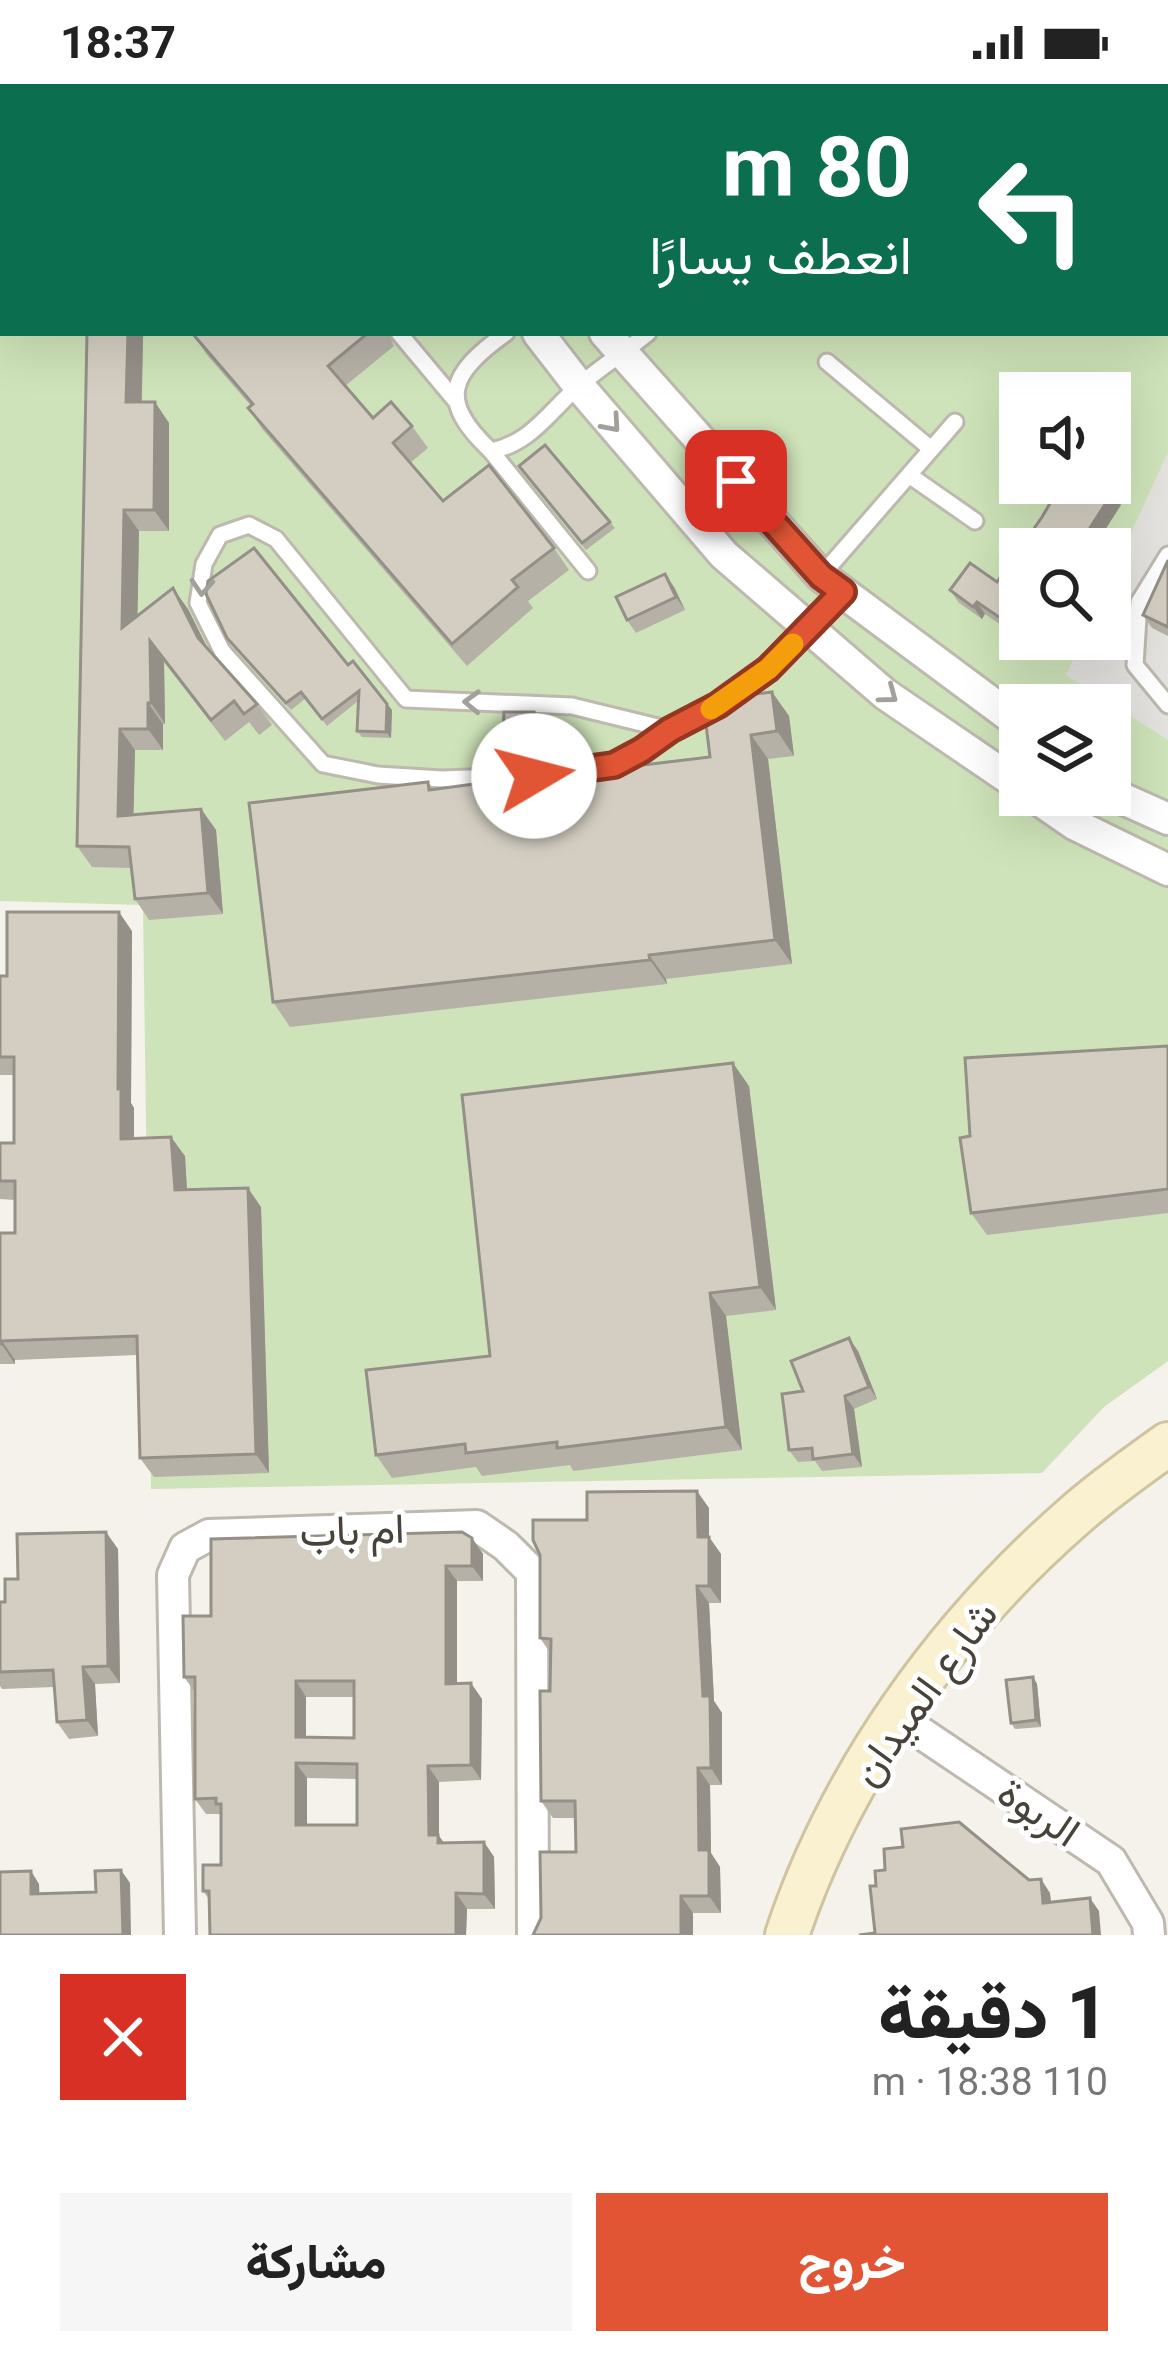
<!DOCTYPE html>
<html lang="ar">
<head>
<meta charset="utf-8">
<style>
  :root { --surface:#fff; --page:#f6f6f6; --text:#222; --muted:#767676; --accent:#e25534 }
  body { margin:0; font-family:Roboto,Vazirmatn,sans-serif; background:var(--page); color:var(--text); direction:rtl; height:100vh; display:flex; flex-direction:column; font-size:45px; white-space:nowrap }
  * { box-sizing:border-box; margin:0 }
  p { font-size:39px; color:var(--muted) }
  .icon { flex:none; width:66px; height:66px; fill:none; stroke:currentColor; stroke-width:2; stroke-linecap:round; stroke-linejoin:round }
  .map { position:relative; height:1851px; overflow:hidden; direction:ltr }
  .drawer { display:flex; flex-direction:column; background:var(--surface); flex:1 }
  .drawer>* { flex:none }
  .hud { position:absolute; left:0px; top:0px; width:1170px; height:252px; box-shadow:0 12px 48px #0002; direction:rtl; background:#0b6e4f; color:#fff; overflow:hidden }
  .buttons { position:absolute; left:999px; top:288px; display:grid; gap:24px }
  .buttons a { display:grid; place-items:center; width:132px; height:132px; border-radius:0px; background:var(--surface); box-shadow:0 12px 48px #0002; font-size:60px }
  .pin { position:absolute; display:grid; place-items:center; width:102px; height:102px; color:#fff; margin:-51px; border-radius:24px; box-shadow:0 6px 18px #0006 }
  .me { position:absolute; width:132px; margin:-66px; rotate:82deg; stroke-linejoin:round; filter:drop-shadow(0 0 9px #0008) }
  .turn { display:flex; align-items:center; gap:42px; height:252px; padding:0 60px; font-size:54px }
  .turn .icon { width:156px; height:156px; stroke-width:2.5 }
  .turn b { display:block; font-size:84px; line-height:102px }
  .round { display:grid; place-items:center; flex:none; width:126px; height:126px; border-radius:0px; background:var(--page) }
  .headline { display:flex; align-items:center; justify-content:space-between; height:204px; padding:0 60px }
  h1 { font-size:72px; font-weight:800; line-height:90px }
  .primary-button { display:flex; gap:24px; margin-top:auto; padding:24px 60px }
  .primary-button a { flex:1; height:138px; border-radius:0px; background:var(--accent); color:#fff; font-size:48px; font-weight:800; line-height:138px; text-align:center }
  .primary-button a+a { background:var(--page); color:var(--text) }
  .status { display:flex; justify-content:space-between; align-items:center; height:84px; padding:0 60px; background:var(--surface); direction:ltr }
  .status svg { height:33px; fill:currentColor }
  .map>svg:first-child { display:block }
  .green { fill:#cee3b9; fill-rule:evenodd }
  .parking { fill:#e3e2df }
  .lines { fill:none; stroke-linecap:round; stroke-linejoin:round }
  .lane-casing { stroke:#beb9af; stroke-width:21 }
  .street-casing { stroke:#beb9af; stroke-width:36 }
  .secondary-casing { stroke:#cec4a0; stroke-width:48 }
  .lane { stroke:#fff; stroke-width:15 }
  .street { stroke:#fff; stroke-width:30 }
  .secondary { stroke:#f9f1d0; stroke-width:42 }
  .wall { fill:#b6b1a7; fill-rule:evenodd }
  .shaded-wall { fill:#949088 }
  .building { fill:#d4cec2; stroke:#949088; stroke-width:3; fill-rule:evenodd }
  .oneway { stroke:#a3a09c }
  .route-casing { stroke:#933722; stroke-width:30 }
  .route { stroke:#e25534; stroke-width:21 }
  .slow { stroke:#f59e0b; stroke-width:21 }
  .labels { text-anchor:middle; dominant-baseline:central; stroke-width:10; stroke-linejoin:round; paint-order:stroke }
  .street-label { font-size:42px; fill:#47423a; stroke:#fff }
</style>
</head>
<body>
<div class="status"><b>18:37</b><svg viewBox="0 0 49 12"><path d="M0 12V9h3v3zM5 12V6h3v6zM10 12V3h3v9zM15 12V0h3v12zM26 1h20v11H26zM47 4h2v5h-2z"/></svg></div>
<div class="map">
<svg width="1168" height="1851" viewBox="0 0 1168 1851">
  <rect width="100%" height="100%" fill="#f4f2eb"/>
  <path class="green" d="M 0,0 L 1168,0 L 1168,1277 L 1104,1323 L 1042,1389 L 151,1405 L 143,821 L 0,817 ZM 3,3 L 1167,3 L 1167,249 L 3,249 ZM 1020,309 L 1110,309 L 1110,399 L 1020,399 ZM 1020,465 L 1110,465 L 1110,555 L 1020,555 ZM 1020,621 L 1110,621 L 1110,711 L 1020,711 Z"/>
  <path class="parking" d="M 1168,368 L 1168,656 L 1066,591 L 1083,555 L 1110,555 L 1110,495 Z"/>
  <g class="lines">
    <defs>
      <g id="lane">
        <path d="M 819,0 L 820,3"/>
        <path d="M 399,249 L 455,316"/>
        <path d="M 506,249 C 449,290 437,316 491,367 C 532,359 550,326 580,301 C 602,282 626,267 648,249"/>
        <path d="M 827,278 L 931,365"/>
        <path d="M 491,367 L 588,487"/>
        <path d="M 909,391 L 975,437"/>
        <path d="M 1168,471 L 1139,518 L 1135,581 L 1168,621"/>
        <path d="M 821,492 L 955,338"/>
        <path d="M 580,687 L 614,681 L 642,666 L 670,646 L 717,621 L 768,585 L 808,544"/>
        <path d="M 551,691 L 442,695 L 378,691 L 323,680 L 222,567 L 198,519 L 204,480 L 220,451 L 249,441 L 276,455 L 406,615 L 572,622 L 670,646"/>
      </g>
      <g id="street">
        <path d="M 369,0 L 371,3"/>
        <path d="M 422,0 L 424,3"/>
        <path d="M 538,249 L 579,302 L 724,471 L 885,610 L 1020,702"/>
        <path d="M 605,249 L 821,492 L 1020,640"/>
        <path d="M 1110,706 L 1119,713 L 1168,735"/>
        <path d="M 1032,711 L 1074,740 L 1168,786"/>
        <path d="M 896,1632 L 1111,1777 L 1148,1839 L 1149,1851"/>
        <path d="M 180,1851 L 173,1491 L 185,1464 L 209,1451 L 477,1442 L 506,1462 L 532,1488 L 533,1851"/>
      </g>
      <path id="secondary" d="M 787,1851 C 841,1689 946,1544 1074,1432 C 1103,1406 1136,1383 1168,1360"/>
    </defs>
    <use href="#lane" class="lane-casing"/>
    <use href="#street" class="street-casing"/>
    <use href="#secondary" class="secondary-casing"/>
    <use href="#lane" class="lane"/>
    <use href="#street" class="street"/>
    <use href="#secondary" class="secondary"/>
  </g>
  <g class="wall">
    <path d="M 87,249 L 152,249 L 143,253 L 142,318 L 169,339 L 169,447 L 139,447 L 137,532 L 188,525 L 207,564 L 257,620 L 272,641 L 259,651 L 249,638 L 225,657 L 164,578 L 165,640 L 163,640 L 163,666 L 135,666 L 133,731 L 201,725 L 216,746 L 223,830 L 149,836 L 135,815 L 131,784 L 92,783 L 77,762 Z"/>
    <path d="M 192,249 L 388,249 L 394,262 L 345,302 L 373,334 L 412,342 L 428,364 L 410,379 L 443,417 L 554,464 L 569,486 L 528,517 L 533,524 L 467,582 L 263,346 L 248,324 L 251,322 L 207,271 Z"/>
    <path d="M 519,382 L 610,438 L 615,444 L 586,466 Z"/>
    <path d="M 1020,465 L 1020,554 L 985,530 L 982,535 L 959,519 L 950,506 L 997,498 Z"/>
    <path d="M 1168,476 L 1168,552 L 1152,544 L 1143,531 Z"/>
    <path d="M 674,503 L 685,526 L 636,549 L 627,536 Z"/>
    <path d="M 227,554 L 348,581 L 392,626 L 391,654 L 362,653 L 357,647 L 358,617 L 327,642 L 306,614 L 291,626 Z"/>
    <path d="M 772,608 L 789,632 L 794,672 L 768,675 L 792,880 L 666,895 L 667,900 L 290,943 L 273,918 L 428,698 L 434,706 L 710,673 Z"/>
    <path d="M 534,628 L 539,635 L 539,660 L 508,659 L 503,652 Z"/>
    <path d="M 132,847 L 131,1019 L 134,1024 L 134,1055 L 185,1072 L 187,1106 L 261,1123 L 269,1389 L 154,1393 L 140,1374 L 137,1271 L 15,1276 L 15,1280 L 0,1280 L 0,1149 L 15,1149 L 15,1116 L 0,1115 L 0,1059 L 14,1059 L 14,991 L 0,991 L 0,892 L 7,892 Z"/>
    <path d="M 1168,962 L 1168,1129 L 987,1151 L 971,1129 Z"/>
    <path d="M 749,1002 L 776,1226 L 726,1232 L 742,1366 L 573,1387 L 570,1381 L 482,1392 L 476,1383 L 392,1394 L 376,1371 L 490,1272 Z"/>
    <path d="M 858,1267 L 877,1315 L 854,1325 L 862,1383 L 822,1387 L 815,1377 L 798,1378 L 789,1366 L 803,1307 Z"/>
    <path d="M 709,1424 L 709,1453 L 721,1470 L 721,1519 L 709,1519 L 714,1617 L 722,1629 L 722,1701 L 710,1701 L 711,1769 L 720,1783 L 721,1829 L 693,1829 L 576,1768 L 576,1734 L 553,1734 L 541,1717 L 550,1607 L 551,1570 L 540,1554 L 540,1471 L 587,1436 Z"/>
    <path d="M 472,1454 L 483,1470 L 483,1497 L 457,1497 L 457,1600 L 482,1615 L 481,1696 L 439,1698 L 439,1752 L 444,1759 L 484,1758 L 494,1773 L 495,1825 L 467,1825 L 466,1851 L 210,1851 L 209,1815 L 203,1807 L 221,1781 L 221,1730 L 206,1730 L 195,1715 L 195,1608 L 184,1593 L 211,1532 ZM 306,1613 L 354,1613 L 354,1654 L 306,1653 ZM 307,1694 L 357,1695 L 357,1741 L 307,1741 Z"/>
    <path d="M 118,1465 L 120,1599 L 95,1600 L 98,1652 L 69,1655 L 57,1638 L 54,1603 L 2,1605 L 0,1602 L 0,1518 L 5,1518 L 18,1495 Z"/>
    <path d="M 1033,1593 L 1037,1600 L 1041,1643 L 1015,1645 L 1011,1639 Z"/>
  </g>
  <g class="shaded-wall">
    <path d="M 128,249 L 140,249 L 143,253 L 141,339 L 126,318 Z"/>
    <path d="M 155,318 L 169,339 L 169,447 L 154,426 Z"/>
    <path d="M 1113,408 L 1121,421 L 1093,465 L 1086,465 L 1081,458 Z"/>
    <path d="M 124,426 L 139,447 L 137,565 L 122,544 Z"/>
    <path d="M 1073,453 L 1082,465 L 1065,465 Z"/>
    <path d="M 665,490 L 674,503 L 685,526 L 676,513 Z"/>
    <path d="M 173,504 L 188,525 L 213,575 L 198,554 Z"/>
    <path d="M 977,518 L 985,530 L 982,535 L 973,523 Z"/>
    <path d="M 1020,530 L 1020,553 L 1012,542 Z"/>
    <path d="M 150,557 L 164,578 L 165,640 L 151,619 Z"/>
    <path d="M 772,608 L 789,632 L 794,672 L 777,647 Z"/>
    <path d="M 148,619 L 163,640 L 163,666 L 148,645 Z"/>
    <path d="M 387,620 L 392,626 L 391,654 L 386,648 Z"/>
    <path d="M 534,628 L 539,635 L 539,660 L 534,653 Z"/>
    <path d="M 120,645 L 135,666 L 133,753 L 118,732 Z"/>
    <path d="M 751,651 L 768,675 L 792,880 L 775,856 Z"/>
    <path d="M 201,725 L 216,746 L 223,830 L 208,809 Z"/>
    <path d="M 119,828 L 132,847 L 131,1019 L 134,1024 L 134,1074 L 121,1055 L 118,1005 Z"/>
    <path d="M 649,871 L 666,895 L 667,900 L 650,876 Z"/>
    <path d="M 733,979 L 749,1002 L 776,1226 L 760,1203 Z"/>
    <path d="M 171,1053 L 185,1072 L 188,1125 L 175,1106 Z"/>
    <path d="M 248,1104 L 261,1123 L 269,1389 L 256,1370 Z"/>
    <path d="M 710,1209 L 726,1232 L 742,1366 L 726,1343 Z"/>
    <path d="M 849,1254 L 858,1267 L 877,1315 L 869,1303 Z"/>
    <path d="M 2,1257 L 15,1276 L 15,1280 L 2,1261 Z"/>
    <path d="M 845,1312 L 854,1325 L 862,1383 L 853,1370 Z"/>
    <path d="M 697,1407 L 709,1424 L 709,1453 L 721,1470 L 721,1519 L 709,1502 L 698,1453 Z"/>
    <path d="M 106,1448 L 118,1465 L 120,1599 L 108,1582 Z"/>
    <path d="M 472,1454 L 483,1470 L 483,1497 L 472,1482 Z"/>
    <path d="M 446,1482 L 457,1497 L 457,1615 L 446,1600 Z"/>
    <path d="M 697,1502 L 709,1519 L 714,1617 L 722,1629 L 722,1701 L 711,1684 L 703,1612 Z"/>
    <path d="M 83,1583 L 95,1600 L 98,1652 L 87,1636 Z"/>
    <path d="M 1033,1593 L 1037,1600 L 1041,1643 L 1036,1636 Z"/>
    <path d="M 296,1597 L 306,1613 L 306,1669 L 296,1653 Z"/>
    <path d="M 471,1599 L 482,1615 L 481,1696 L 471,1681 Z"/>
    <path d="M 296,1679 L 307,1694 L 307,1756 L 296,1741 Z"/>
    <path d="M 428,1682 L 439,1698 L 439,1752 L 449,1766 L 429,1751 Z"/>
    <path d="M 698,1684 L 710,1701 L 711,1769 L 720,1783 L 721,1829 L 709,1812 L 699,1766 Z"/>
    <path d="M 484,1758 L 494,1773 L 495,1825 L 484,1810 Z"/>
    <path d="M 121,1786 L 130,1799 L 131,1851 L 123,1851 Z"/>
    <path d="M 31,1787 L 39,1800 L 40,1822 L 31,1810 Z"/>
    <path d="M 1041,1795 L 1050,1809 L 1053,1833 L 1043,1819 Z"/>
    <path d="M 456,1809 L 467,1825 L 466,1851 L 456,1851 Z"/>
    <path d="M 681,1812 L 693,1829 L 693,1851 L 681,1851 Z"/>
    <path d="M 1090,1814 L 1099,1827 L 1101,1851 L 1093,1851 Z"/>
  </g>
  <g class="building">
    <path d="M 92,0 L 219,0 L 221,3 L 133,1 L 133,3 L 92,3 Z"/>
    <path d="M 279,0 L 311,0 L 312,3 L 275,3 Z"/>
    <path d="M 87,249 L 128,249 L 126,318 L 155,318 L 154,426 L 124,426 L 122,544 L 173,504 L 198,554 L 257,620 L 244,630 L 234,617 L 211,636 L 150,557 L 151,619 L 148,619 L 148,645 L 120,645 L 118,732 L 201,725 L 208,809 L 135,815 L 129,763 L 77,762 Z"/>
    <path d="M 192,249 L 368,249 L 328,282 L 373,334 L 391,318 L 412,342 L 393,359 L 443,417 L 489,381 L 554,464 L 512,496 L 518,503 L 452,560 L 248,324 L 253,320 Z"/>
    <path d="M 545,361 L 610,438 L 582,459 L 519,382 Z"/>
    <path d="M 1062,399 L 1098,399 L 1113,408 L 1081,458 L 1073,453 L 1065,465 L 1020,465 L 1042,433 Z"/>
    <path d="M 254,464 L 348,581 L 353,577 L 387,620 L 386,648 L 357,647 L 359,607 L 322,635 L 301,608 L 286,619 L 227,554 L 206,510 L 208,497 Z"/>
    <path d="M 1020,465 L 1020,530 L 1012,542 L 977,518 L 973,523 L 950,506 L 970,479 L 997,498 Z"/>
    <path d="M 1168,476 L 1168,543 L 1143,531 Z"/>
    <path d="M 665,490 L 676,513 L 627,536 L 616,513 Z"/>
    <path d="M 772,608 L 777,647 L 751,651 L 775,856 L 649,871 L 650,876 L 273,918 L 249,719 L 428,698 L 429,706 L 626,680 L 626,683 L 710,673 L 703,616 Z"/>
    <path d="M 504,628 L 534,628 L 534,653 L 503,652 Z"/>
    <path d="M 7,828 L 119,828 L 118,1005 L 121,1005 L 121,1055 L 171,1053 L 175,1106 L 248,1104 L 256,1370 L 140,1374 L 137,1252 L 2,1257 L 0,1261 L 0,1149 L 15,1149 L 15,1097 L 0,1097 L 0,1059 L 14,1059 L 14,973 L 0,973 L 0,892 L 7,892 Z"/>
    <path d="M 1168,962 L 1168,1105 L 971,1129 L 960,1054 L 970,1052 L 965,974 Z"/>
    <path d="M 733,979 L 760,1203 L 710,1209 L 726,1343 L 557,1364 L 557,1358 L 466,1369 L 465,1360 L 376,1371 L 366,1286 L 490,1272 L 462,1011 Z"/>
    <path d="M 849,1254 L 869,1303 L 845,1312 L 853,1370 L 813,1375 L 812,1364 L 789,1366 L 782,1310 L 803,1307 L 791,1277 Z"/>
    <path d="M 697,1407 L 698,1453 L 709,1453 L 709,1502 L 697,1502 L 703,1612 L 710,1612 L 711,1684 L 698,1684 L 699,1766 L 709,1766 L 709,1812 L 681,1812 L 681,1851 L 533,1851 L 541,1834 L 540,1768 L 576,1768 L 575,1717 L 541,1717 L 540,1607 L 550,1607 L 551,1555 L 540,1554 L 540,1471 L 533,1456 L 533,1436 L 587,1436 L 587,1408 Z"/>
    <path d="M 106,1448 L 108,1582 L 83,1583 L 87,1636 L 57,1638 L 53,1586 L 0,1588 L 0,1518 L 5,1518 L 5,1495 L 18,1495 L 17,1450 Z"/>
    <path d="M 462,1448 L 472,1454 L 472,1482 L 446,1482 L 446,1600 L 471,1599 L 471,1681 L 428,1682 L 429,1751 L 438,1751 L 438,1759 L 484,1758 L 484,1810 L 456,1809 L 456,1851 L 210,1851 L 209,1807 L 203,1807 L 203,1781 L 221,1781 L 221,1720 L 216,1720 L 216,1714 L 195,1715 L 195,1593 L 184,1593 L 183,1532 L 211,1532 L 211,1455 ZM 296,1597 L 354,1597 L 354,1654 L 296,1653 ZM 296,1679 L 357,1680 L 357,1741 L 296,1741 Z"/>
    <path d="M 1033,1593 L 1036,1636 L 1011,1639 L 1006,1596 Z"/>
    <path d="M 959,1738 L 1029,1796 L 1041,1795 L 1043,1819 L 1090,1814 L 1093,1851 L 859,1851 L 875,1849 L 870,1802 L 876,1802 L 875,1787 L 885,1786 L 884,1765 L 903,1763 L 901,1745 Z"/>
    <path d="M 121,1786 L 123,1851 L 0,1851 L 0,1788 L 31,1787 L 31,1810 L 96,1808 L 95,1787 Z"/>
  </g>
  <defs><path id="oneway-chevron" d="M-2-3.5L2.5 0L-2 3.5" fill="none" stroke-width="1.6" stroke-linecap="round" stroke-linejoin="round" transform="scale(3)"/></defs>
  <g class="oneway">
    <use href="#oneway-chevron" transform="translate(612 340) rotate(49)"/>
    <use href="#oneway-chevron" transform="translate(202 503) rotate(94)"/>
    <use href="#oneway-chevron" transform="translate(889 611) rotate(37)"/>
    <use href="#oneway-chevron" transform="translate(472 618) rotate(-178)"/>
  </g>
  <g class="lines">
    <defs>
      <path id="route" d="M 534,692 L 614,681 L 642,666 L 670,646 L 718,621 L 768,585 L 843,508 L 821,492 L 736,397"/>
    </defs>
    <use href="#route" class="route-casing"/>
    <use href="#route" class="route"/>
    <path class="slow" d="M 711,625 L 768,585 L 793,560"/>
  </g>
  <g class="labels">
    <g class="street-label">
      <text transform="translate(352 1446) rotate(-2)">ام باب</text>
      <text transform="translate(924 1609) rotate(-54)">شارع الميدان</text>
      <text transform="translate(1039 1728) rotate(34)">الربوة</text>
    </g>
  </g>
</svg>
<div class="buttons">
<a><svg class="icon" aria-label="sound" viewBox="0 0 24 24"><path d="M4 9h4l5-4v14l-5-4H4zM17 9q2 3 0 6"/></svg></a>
<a><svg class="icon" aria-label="search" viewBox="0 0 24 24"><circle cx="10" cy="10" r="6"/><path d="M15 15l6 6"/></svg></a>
<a><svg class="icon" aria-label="layers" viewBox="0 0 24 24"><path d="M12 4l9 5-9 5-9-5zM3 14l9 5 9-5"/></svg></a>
</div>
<div class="pin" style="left:736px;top:397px;background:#d93025"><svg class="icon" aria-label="arrive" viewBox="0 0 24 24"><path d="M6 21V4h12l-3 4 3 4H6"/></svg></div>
<svg class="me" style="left:534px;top:692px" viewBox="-20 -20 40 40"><circle r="19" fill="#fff"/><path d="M0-13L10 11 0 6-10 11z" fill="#e25534"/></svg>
<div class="hud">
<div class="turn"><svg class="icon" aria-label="left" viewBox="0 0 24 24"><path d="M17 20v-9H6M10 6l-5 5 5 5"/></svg><div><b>80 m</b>انعطف يسارًا</div></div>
</div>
</div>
<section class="drawer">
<div class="headline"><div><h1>1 دقيقة</h1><p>110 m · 18:38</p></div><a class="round" style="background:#d93025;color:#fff"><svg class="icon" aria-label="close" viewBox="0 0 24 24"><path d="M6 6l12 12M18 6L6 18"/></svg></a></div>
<div class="primary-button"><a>خروج</a><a>مشاركة</a></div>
</section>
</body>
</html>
